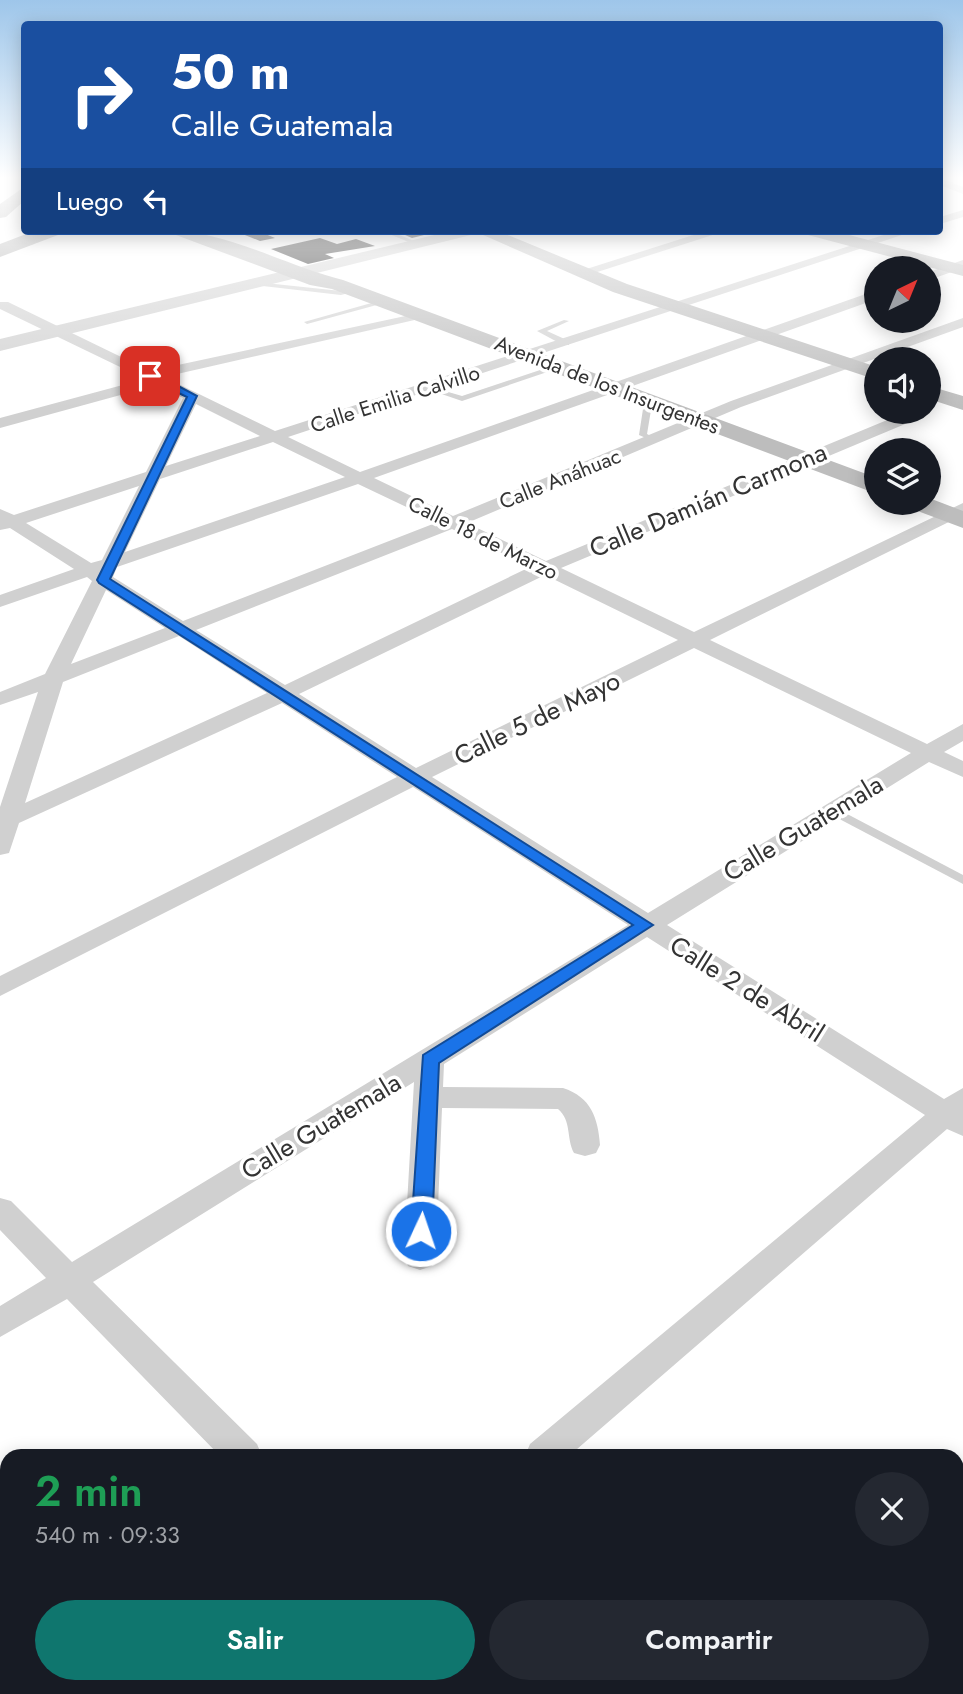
<!DOCTYPE html>
<html lang="es">
<head>
<meta charset="utf-8">
<style>
  :root { --surface:#171b24; --page:#242831; --text:#f1f3f6; --muted:#9ea1a6; --accent:#0f766e }
  body { margin:0; font-family:Jost,sans-serif; background:var(--page); color:var(--text); height:100vh; display:flex; flex-direction:column; font-size:26px; white-space:nowrap }
  * { box-sizing:border-box; margin:0 }
  p { font-size:23px; color:var(--muted) }
  .icon { flex:none; width:38px; height:38px; fill:none; stroke:currentColor; stroke-width:2; stroke-linecap:round; stroke-linejoin:round }
  .map { position:relative; flex:1; overflow:hidden }
  .details { position:absolute; left:0px; top:1449px; width:964px; height:245px; display:flex; flex-direction:column; background:var(--surface); border-radius:21px 21px 0 0; box-shadow:0 4px 18px #0003 }
  .details>* { flex:none }
  .hud { position:absolute; left:21px; top:21px; width:922px; height:214px; border-radius:7px; box-shadow:0 4px 18px #0003; background:#1a4fa0; color:#fff; overflow:hidden }
  .needle { width:46px; rotate:43deg }
  .buttons { position:absolute; left:864px; top:256px; display:grid; gap:14px }
  .buttons a { display:grid; place-items:center; width:77px; height:77px; border-radius:50%; background:var(--surface); box-shadow:0 4px 18px #0003; font-size:35px }
  .pin { position:absolute; display:grid; place-items:center; width:60px; height:60px; color:#fff; margin:-30px; border-radius:14px; box-shadow:0 4px 10px #0006 }
  .me { position:absolute; width:77px; margin:-38px; rotate:3deg; stroke-linejoin:round; filter:drop-shadow(0 0 5px #0008) }
  .turn { display:flex; align-items:center; gap:24px; height:147px; padding:0 35px; font-size:32px }
  .turn .icon { width:91px; height:91px; stroke-width:2.5 }
  .turn b { display:block; font-size:49px; line-height:60px }
  .then { display:flex; align-items:center; height:66px; padding:0 35px; background:#0003; gap:14px; font-size:26px }
  .round { display:grid; place-items:center; flex:none; width:74px; height:74px; border-radius:37px; background:var(--page) }
  .headline { display:flex; align-items:center; justify-content:space-between; height:119px; padding:0 35px }
  h1 { font-size:42px; font-weight:600; line-height:52px; color:#1e9e55 }
  .button { display:flex; gap:14px; margin-top:auto; padding:14px 35px }
  .button a { flex:1; height:80px; border-radius:42px; background:var(--accent); color:#fff; font-size:28px; font-weight:600; line-height:80px; text-align:center }
  .button a+a { background:var(--page); color:var(--text) }
  .map>svg:first-child { display:block }
  .building { fill:#1a1a1a }
  .lines { fill:none; stroke-linecap:round; stroke-linejoin:round }
  .service { fill:#d0d0d0; fill-rule:evenodd }
  .minor { fill:#d0d0d0; fill-rule:evenodd }
  .tertiary { fill:#d0d0d0; fill-rule:evenodd }
  .secondary { fill:#bdbdbd; fill-rule:evenodd }
  .primary { fill:#ababab; fill-rule:evenodd }
  .route { fill:#1a73e8; stroke:#114b97; stroke-width:2 }
  .labels { text-anchor:middle; dominant-baseline:central; stroke-width:7; stroke-linejoin:round; paint-order:stroke }
  .far-street-label { font-size:21px; fill:#333; stroke:#fff }
  .street-label { font-size:26px; fill:#333; stroke:#fff }
</style>
</head>
<body>
<div class="map">
<svg width="963" height="1694" viewBox="0 0 963 1694">
  <rect width="100%" height="100%" fill="#fff"/>
  <g class="building">
    <path d="M 235,231 L 258,231 L 275,238 L 260,241 Z"/>
    <path d="M 396,231 L 427,231 L 432,233 L 412,238 Z"/>
    <path d="M 320,238 L 337,244 L 356,239 L 375,246 L 325,254 L 334,258 L 308,264 L 271,249 Z"/>
  </g>
  <g class="lines">
    <g class="service">
      <path d="M 382,231 L 390,231 L 421,244 L 416,245 Z"/>
      <path d="M 256,282 L 341,291 L 353,289 L 356,291 L 341,295 L 254,285 L 253,284 Z"/>
      <path d="M 382,300 L 385,302 L 384,303 L 307,324 L 304,322 Z"/>
      <path d="M 564,320 L 569,321 L 547,331 L 569,341 L 569,345 L 563,345 L 537,331 Z"/>
      <path d="M 555,365 L 562,367 L 462,401 L 424,388 L 428,386 L 462,396 Z"/>
      <path d="M 656,403 L 663,405 L 651,410 L 647,434 L 659,440 L 655,442 L 639,435 L 643,409 Z"/>
      <path d="M 832,806 L 963,875 L 963,884 L 828,813 L 826,810 L 828,807 Z"/>
    </g>
    <g class="minor">
      <path d="M 940,178 L 963,187 L 963,194 L 940,185 Z"/>
      <path d="M 963,210 L 963,217 L 940,224 L 940,217 Z"/>
      <path d="M 706,231 L 725,231 L 588,275 L 577,272 Z"/>
      <path d="M 896,231 L 914,231 L 288,437 L 360,472 L 877,290 L 877,299 L 374,478 L 453,516 L 731,401 L 963,318 L 963,327 L 741,407 L 467,523 L 546,561 L 909,411 L 929,411 L 929,409 L 931,411 L 929,414 L 561,568 L 694,632 L 963,503 L 963,515 L 710,640 L 927,744 L 963,724 L 963,741 L 944,752 L 963,761 L 963,777 L 929,762 L 667,925 L 944,1099 L 963,1088 L 963,1136 L 947,1129 L 569,1456 L 525,1456 L 530,1444 L 925,1115 L 647,937 L 444,1064 L 443,1087 L 563,1088 C 591,1097 598,1118 600,1145 L 596,1153 L 585,1156 L 574,1153 C 566,1138 572,1121 558,1109 L 442,1108 L 436,1257 L 432,1266 L 420,1270 L 408,1266 L 404,1257 L 414,1082 L 93,1282 L 257,1444 L 262,1456 L 220,1456 L 67,1299 L 0,1337 L 0,1306 L 46,1278 L 0,1230 L 0,1198 L 11,1201 L 72,1262 L 628,925 L 413,787 L 0,996 L 0,976 L 397,777 L 282,703 L 19,823 L 9,853 L 0,855 L 0,807 L 38,692 L 0,705 L 0,692 L 45,674 L 92,581 L 87,577 L 0,607 L 0,595 L 74,569 L 10,528 L 0,530 L 0,509 L 14,515 L 146,472 L 183,398 L 157,385 L 0,428 L 0,418 L 145,379 L 0,309 L 0,302 L 8,302 L 150,371 L 424,312 L 424,318 L 419,319 L 164,377 L 275,431 ZM 196,404 L 260,436 L 166,466 ZM 273,442 L 345,477 L 125,552 L 160,479 ZM 358,484 L 438,522 L 183,621 L 113,577 L 117,567 ZM 139,486 L 102,560 L 91,563 L 26,523 ZM 452,529 L 530,567 L 285,685 L 196,630 ZM 545,575 L 678,640 L 416,768 L 299,694 ZM 106,590 L 165,628 L 71,664 ZM 179,636 L 267,693 L 25,803 L 63,682 ZM 694,648 L 911,753 L 648,913 L 432,777 Z"/>
      <path d="M 963,260 L 963,268 L 929,280 L 929,272 Z"/>
      <path d="M 963,1480 L 963,1519 L 957,1521 L 957,1482 Z"/>
      <path d="M 238,1687 L 286,1687 L 283,1694 L 235,1694 Z"/>
      <path d="M 441,1687 L 486,1687 L 489,1694 L 444,1694 Z"/>
      <path d="M 768,1687 L 813,1687 L 810,1694 L 765,1694 Z"/>
    </g>
    <path class="tertiary" d="M 451,231 L 478,231 L 475,234 L 0,351 L 0,339 Z"/>
    <g class="secondary">
      <path d="M 173,231 C 226,231 289,267 343,280 L 877,478 L 877,494 L 332,289 L 310,285 L 176,235 Z"/>
      <path d="M 474,231 L 498,231 L 627,284 L 877,367 L 877,380 L 613,292 Z"/>
      <path d="M 805,231 L 834,231 L 963,265 L 963,276 L 808,235 Z"/>
      <path d="M 929,386 L 963,396 L 963,410 L 929,399 Z"/>
      <path d="M 929,498 L 963,511 L 963,528 L 907,507 L 904,502 L 929,502 Z"/>
    </g>
    <g class="primary">
      <path d="M 24,187 L 24,201 L 6,217 L 0,218 L 0,204 Z"/>
      <path d="M 34,231 L 60,231 L 58,235 L 0,257 L 0,244 Z"/>
    </g>
  </g>
  <linearGradient id="sky" x2="0" y2="1"><stop stop-color="#9ec6ea"/><stop offset="0.43" stop-color="#fff"/><stop offset="1" stop-color="#fff" stop-opacity="0"/></linearGradient>
  <rect width="963" height="413" fill="url(#sky)"/>
  <path class="route" d="M 147,373 L 154,373 L 197,396 L 110,579 L 653,925 L 439,1063 L 432,1231 L 428,1236 L 414,1236 L 411,1231 L 423,1055 L 633,925 L 99,583 L 97,580 L 187,397 L 147,378 Z"/>
  <g class="labels">
    <g class="far-street-label">
      <text transform="translate(607 385) rotate(21)">Avenida de los Insurgentes</text>
      <text transform="translate(395 399) rotate(-18)">Calle Emilia Calvillo</text>
      <text transform="translate(560 479) rotate(-22)">Calle Anáhuac</text>
      <text transform="translate(483 538) rotate(26)">Calle 18 de Marzo</text>
    </g>
    <g class="street-label">
      <text transform="translate(708 500) rotate(-23)">Calle Damián Carmona</text>
      <text transform="translate(537 718) rotate(-26)">Calle 5 de Mayo</text>
      <text transform="translate(803 828) rotate(-31)">Calle Guatemala</text>
      <text transform="translate(747 989) rotate(32)">Calle 2 de Abril</text>
      <text transform="translate(321 1126) rotate(-31)">Calle Guatemala</text>
    </g>
  </g>
</svg>
<div class="buttons">
<a><svg class="needle" viewBox="-14 -14 28 28"><path d="M0-13l5 13h-10z" fill="#e53935"/><path d="M0 13l5-13h-10z" fill="#9ea1a6"/></svg></a>
<a><svg class="icon" aria-label="sound" viewBox="0 0 24 24"><path d="M4 9h4l5-4v14l-5-4H4zM17 9q2 3 0 6"/></svg></a>
<a><svg class="icon" aria-label="layers" viewBox="0 0 24 24"><path d="M12 4l9 5-9 5-9-5zM3 14l9 5 9-5"/></svg></a>
</div>
<div class="pin" style="left:150px;top:376px;background:#d93025"><svg class="icon" aria-label="arrive" viewBox="0 0 24 24"><path d="M6 21V4h12l-3 4 3 4H6"/></svg></div>
<svg class="me" style="left:421px;top:1231px" viewBox="-20 -20 40 40"><circle r="17" fill="#1a73e8" stroke="#fff" stroke-width="3"/><path d="M0-11L8 9 0 5-8 9z" fill="#fff"/></svg>
<div class="hud">
<div class="turn"><svg class="icon" aria-label="right" viewBox="0 0 24 24"><path d="M7 20v-9h11M14 6l5 5-5 5"/></svg><div><b>50 m</b>Calle Guatemala</div></div>
<div class="then">Luego<svg class="icon" aria-label="left" viewBox="0 0 24 24"><path d="M17 20v-9H6M10 6l-5 5 5 5"/></svg></div>
</div>
<section class="details">
<div class="headline"><div><h1>2 min</h1><p>540 m · 09:33</p></div><a class="round"><svg class="icon" aria-label="close" viewBox="0 0 24 24"><path d="M6 6l12 12M18 6L6 18"/></svg></a></div>
<div class="button"><a>Salir</a><a>Compartir</a></div>
</section>
</div>
</body>
</html>
